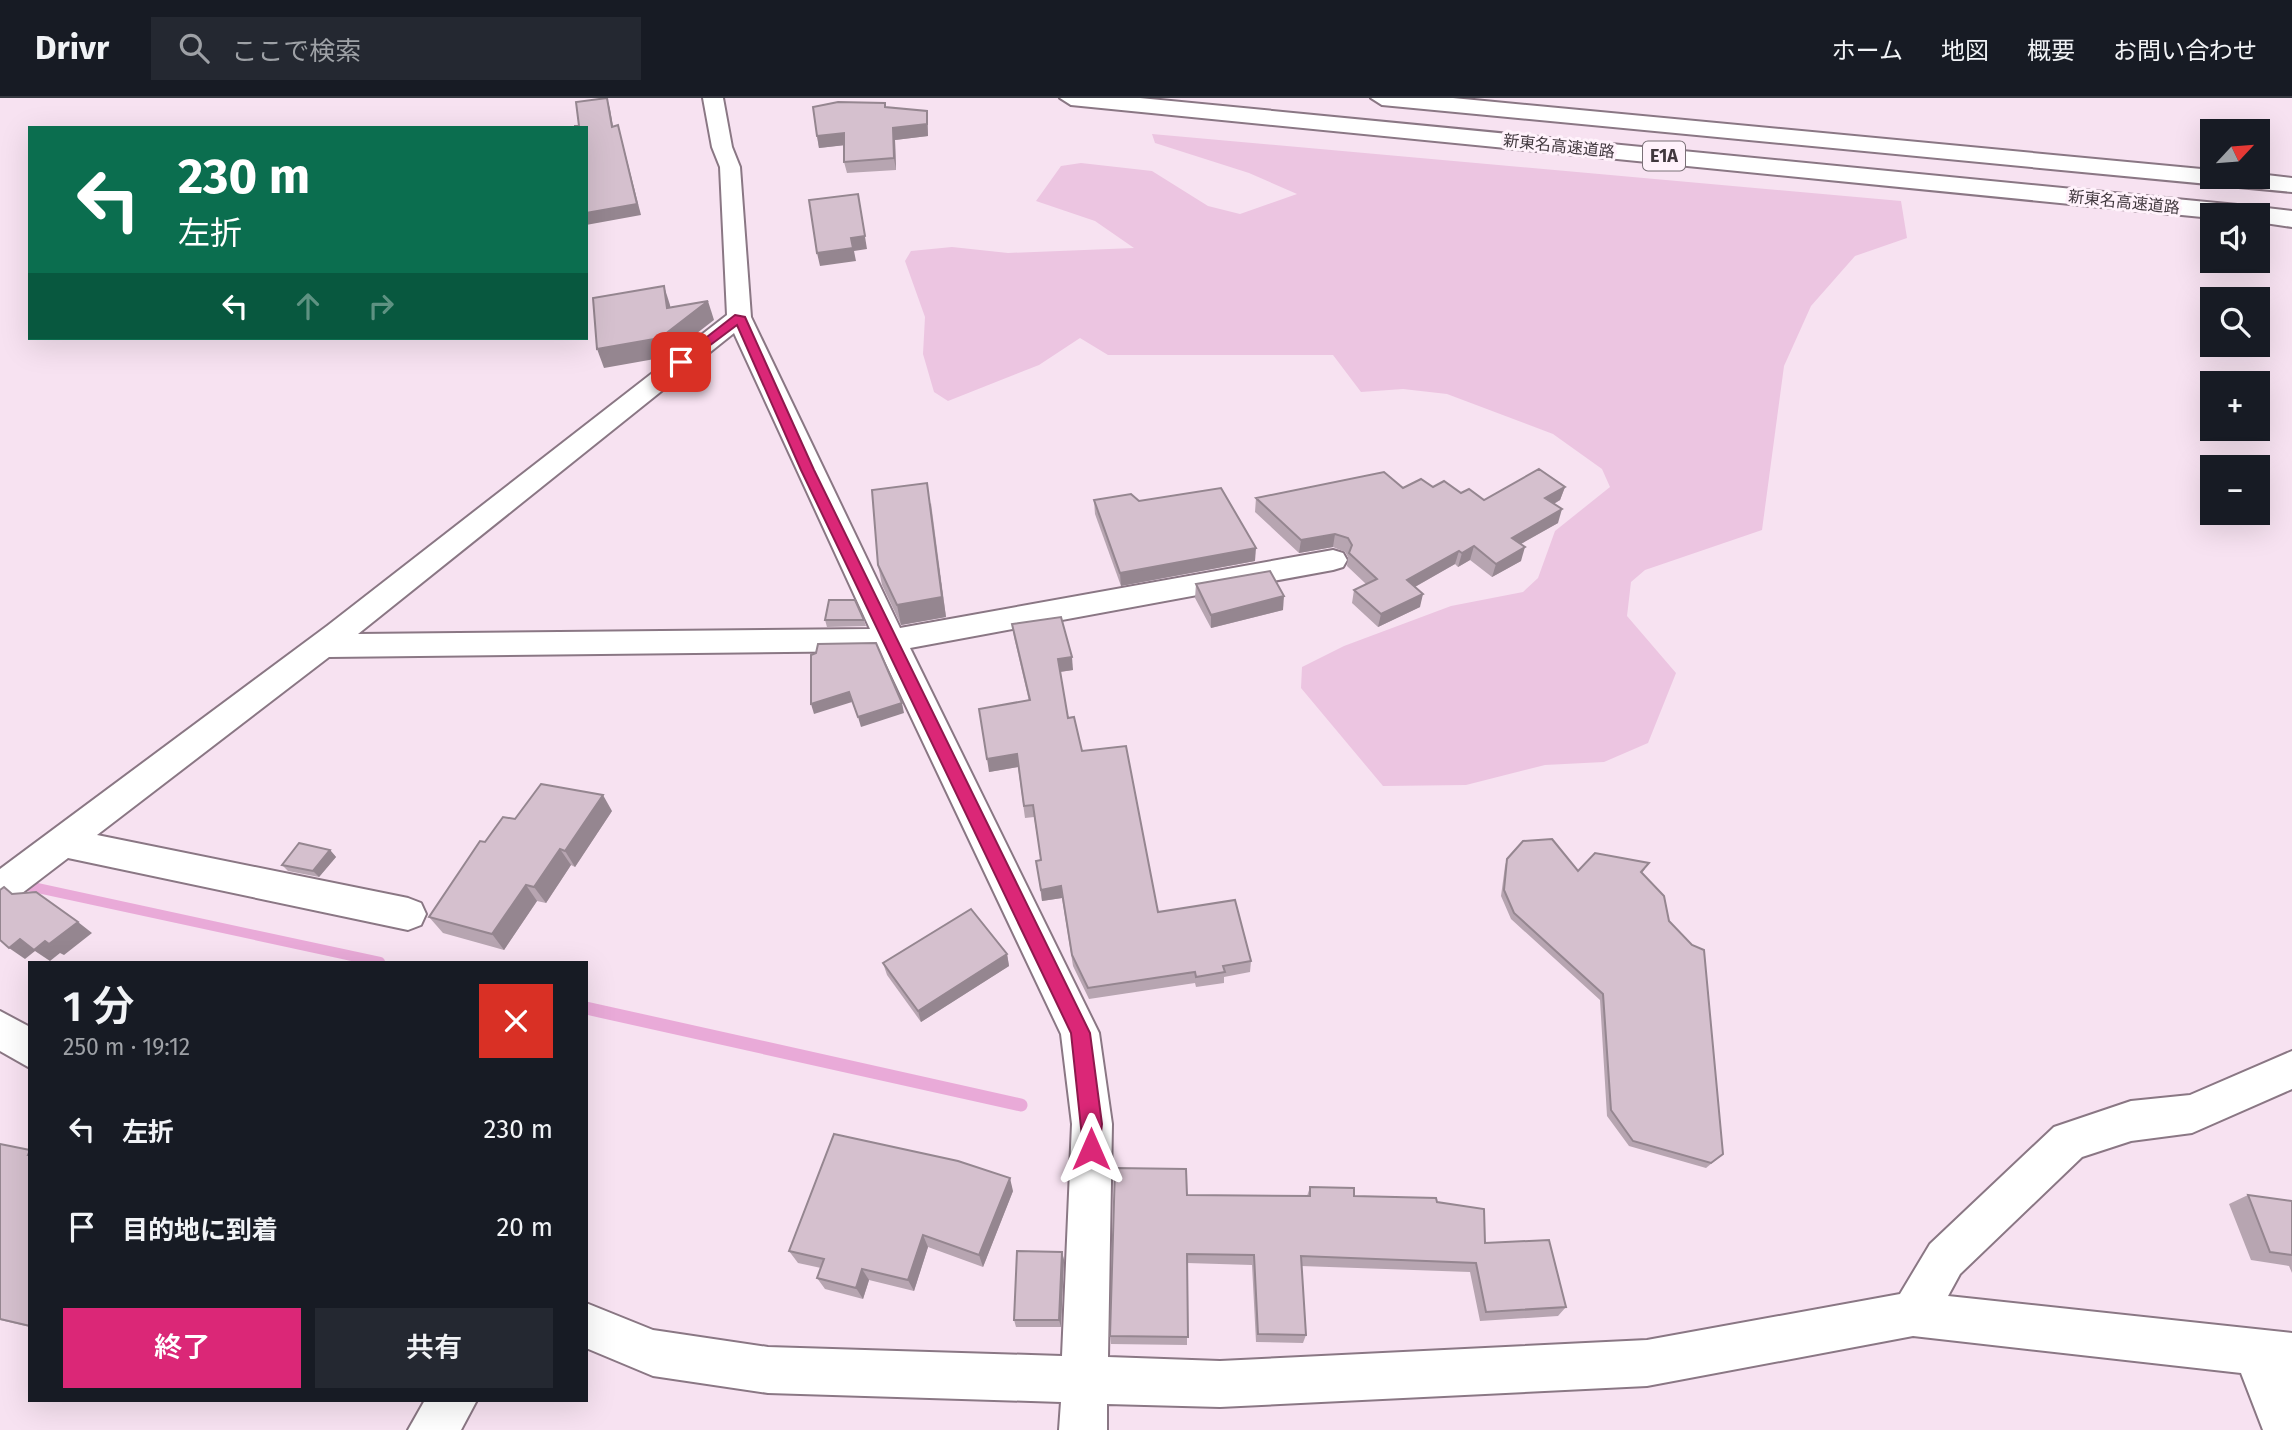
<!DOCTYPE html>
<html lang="ja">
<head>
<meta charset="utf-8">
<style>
  :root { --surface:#171b24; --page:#242831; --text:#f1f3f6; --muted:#9ea1a6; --line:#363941; --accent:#db2777 }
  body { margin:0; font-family:"Fira Sans","Noto Sans JP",sans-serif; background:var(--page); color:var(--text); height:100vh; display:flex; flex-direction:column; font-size:26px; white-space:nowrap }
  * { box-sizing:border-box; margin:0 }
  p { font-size:23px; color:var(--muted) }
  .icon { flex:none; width:38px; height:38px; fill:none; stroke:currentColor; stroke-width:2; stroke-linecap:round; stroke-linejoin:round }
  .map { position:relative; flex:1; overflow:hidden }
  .panel { position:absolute; left:28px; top:863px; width:560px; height:441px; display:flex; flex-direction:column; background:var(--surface); border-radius:0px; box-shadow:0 7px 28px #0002 }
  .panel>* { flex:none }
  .guide { position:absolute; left:28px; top:28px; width:560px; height:214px; border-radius:0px; box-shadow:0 7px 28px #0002; background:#0b6e4f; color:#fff; overflow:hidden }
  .needle { width:46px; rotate:64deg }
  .controls { position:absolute; left:2200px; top:21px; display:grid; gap:14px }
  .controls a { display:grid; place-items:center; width:70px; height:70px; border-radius:0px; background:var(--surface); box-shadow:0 7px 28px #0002; font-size:35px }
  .pin { position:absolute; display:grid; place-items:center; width:60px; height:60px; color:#fff; margin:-30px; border-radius:14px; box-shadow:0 4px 10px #0006 }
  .me { position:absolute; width:77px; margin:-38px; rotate:0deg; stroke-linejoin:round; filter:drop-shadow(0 0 5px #0008) }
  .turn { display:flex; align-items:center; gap:24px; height:147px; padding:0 35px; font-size:32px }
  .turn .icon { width:91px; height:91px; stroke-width:2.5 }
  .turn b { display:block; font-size:49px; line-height:60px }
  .lanes { display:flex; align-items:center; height:66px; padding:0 35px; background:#0003; justify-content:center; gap:35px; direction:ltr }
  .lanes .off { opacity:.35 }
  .round { display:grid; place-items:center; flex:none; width:74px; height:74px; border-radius:0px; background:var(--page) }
  .headline { display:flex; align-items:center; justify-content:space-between; height:119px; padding:0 35px }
  h1 { font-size:42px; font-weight:600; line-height:52px }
  .action { display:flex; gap:14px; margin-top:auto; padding:14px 35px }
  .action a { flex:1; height:80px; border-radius:0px; background:var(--accent); color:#fff; font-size:28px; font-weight:600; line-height:80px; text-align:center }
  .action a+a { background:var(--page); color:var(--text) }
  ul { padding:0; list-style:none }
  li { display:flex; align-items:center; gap:21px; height:98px; padding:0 35px }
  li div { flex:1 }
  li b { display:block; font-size:26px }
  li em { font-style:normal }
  header { display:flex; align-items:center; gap:42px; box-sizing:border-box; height:98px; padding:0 35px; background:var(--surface); border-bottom:2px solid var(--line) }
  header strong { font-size:33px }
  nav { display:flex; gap:38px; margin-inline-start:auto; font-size:24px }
  .search { width:490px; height:63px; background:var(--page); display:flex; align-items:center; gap:18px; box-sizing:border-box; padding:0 24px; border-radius:0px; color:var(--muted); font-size:26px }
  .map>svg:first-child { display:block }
  .green { fill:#ecc5e1 }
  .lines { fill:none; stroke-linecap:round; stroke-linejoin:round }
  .stream-far1 { stroke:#e9aad8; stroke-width:10 }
  .stream { stroke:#e9aad8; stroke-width:13 }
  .street-casing { stroke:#8a7784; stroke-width:4 }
  .highway-casing { stroke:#8a7784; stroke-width:4 }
  .street { fill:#fff; fill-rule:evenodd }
  .highway { fill:#fff; fill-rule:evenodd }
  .wall { fill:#b7a5b1 }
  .shaded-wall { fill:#958690 }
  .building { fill:#d5c0ce; stroke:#958690; stroke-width:2 }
  .route { fill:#db2777; stroke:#8e194d; stroke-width:2 }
  .labels { text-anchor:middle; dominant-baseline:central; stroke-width:6; stroke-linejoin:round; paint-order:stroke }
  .far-street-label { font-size:16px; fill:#41383e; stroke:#fff2fb }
  .shield { fill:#fff2fb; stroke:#7a7077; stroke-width:2 }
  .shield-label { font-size:18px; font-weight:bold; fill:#41383e }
</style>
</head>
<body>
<header>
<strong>Drivr</strong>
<div class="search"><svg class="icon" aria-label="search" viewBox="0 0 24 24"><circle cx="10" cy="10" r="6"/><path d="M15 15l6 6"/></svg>ここで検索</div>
<nav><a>ホーム</a><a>地図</a><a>概要</a><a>お問い合わせ</a></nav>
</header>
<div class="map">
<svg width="2292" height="1332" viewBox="0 0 2292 1332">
  <rect width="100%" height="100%" fill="#f7e2f1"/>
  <path class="green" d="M 1152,36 L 1901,103 L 1907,140 L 1855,158 L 1811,208 L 1784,268 L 1762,432 L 1645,472 L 1631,484 L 1627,518 L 1676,575 L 1648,645 L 1604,664 L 1545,667 L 1466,687 L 1383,688 L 1301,590 L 1302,569 L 1344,548 L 1451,508 L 1523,494 L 1538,480 L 1555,433 L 1610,389 L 1602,371 L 1553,336 L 1447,296 L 1403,291 L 1361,294 L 1333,257 L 1108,257 L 1080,240 L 1039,267 L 948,303 L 934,294 L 923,256 L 925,219 L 905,163 L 911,153 L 952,149 L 1008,155 L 1134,150 L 1095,123 L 1036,103 L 1061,68 L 1081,65 L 1152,73 L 1208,108 L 1240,116 L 1297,96 L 1249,75 L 1155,45 Z"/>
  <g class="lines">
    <path class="stream-far1" d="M 0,782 L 380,864"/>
    <path class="stream" d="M 586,910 L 1021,1007"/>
    <defs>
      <g id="street">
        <path d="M 703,0 L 723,0 L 732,49 L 740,69 L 751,219 L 900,530 L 1333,452 L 1343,455 L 1347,462 L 1343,469 L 1333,472 L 910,550 L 1099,935 L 1112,1026 L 1108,1259 L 1220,1263 L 1647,1242 L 1900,1196 L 1930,1146 L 2054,1029 L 2131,1003 L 2190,997 L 2292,953 L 2292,991 L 2192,1035 L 2131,1043 L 2082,1059 L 1960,1176 L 1948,1198 L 2292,1235 L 2292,1332 L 2263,1332 L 2241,1275 L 1913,1238 L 1647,1288 L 1220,1309 L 1107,1306 L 1107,1332 L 1059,1332 L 1061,1304 L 768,1295 L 653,1278 L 586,1250 L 586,1205 L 653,1232 L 768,1249 L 1062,1258 L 1072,1026 L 1061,936 L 880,553 L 329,559 L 97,737 L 408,800 L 421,805 L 426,816 L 421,827 L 408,832 L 68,760 L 13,802 L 0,806 L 0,771 L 327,528 L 727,217 L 720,69 L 712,49 ZM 734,235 L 870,531 L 358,536 Z"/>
        <path d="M 0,913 L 30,929 L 30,970 L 0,953 Z"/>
        <path d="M 425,1302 L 477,1302 L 461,1332 L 408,1332 Z"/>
      </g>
      <g id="highway">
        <path d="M 1060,0 L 1140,0 L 2258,109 L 2292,113 L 2292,129 L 2258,124 L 2258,117 L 2212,117 L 2212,120 L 1071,7 Z"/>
        <path d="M 1371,0 L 1453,0 L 2212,72 L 2212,79 L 2258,76 L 2292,80 L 2292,94 L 1382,7 Z"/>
      </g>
    </defs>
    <use href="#street" class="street-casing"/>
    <use href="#highway" class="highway-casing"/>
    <use href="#street" class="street"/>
    <use href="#highway" class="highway"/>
  </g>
  <g class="wall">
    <path d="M 885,9 L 927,13 L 928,38 L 895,42 L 896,72 L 847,75 L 844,64 L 844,47 L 819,50 L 817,38 Z"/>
    <path d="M 1433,389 L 1484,402 L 1565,389 L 1560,402 L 1554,406 L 1558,425 L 1521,446 L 1521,463 L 1492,479 L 1470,462 L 1458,469 L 1455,466 L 1415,489 L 1420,509 L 1378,529 L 1352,505 L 1354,492 L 1366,486 L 1347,468 L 1348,459 L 1345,454 L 1333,449 L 1299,455 L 1255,414 L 1256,400 L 1403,390 Z"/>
    <path d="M 1094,402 L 1139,403 L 1255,463 L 1121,488 L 1095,416 Z"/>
    <path d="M 931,405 L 946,519 L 901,527 L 882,487 L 878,467 Z"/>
    <path d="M 1196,486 L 1283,512 L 1211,530 L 1195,500 Z"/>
    <path d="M 825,522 L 864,522 L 866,528 L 827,529 Z"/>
    <path d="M 1012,526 L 1073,572 L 1060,574 L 1068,620 L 1082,653 L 1158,814 L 1251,863 L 1250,874 L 1224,879 L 1224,885 L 1196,889 L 1195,885 L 1089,901 L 1073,868 L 1062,800 L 1042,803 L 1036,763 L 1041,762 L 1034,719 L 1025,720 L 1018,669 L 989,674 L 1029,603 L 1014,539 Z"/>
    <path d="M 612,713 L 575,769 L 571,767 L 546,805 L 537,803 L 504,852 L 443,835 L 429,819 L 485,744 Z"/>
    <path d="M 330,752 L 336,759 L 319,779 L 288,773 L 282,767 Z"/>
    <path d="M 1507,761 L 1578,773 L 1645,771 L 1642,775 L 1669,823 L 1723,1056 L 1706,1070 L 1629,1048 L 1607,1018 L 1600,902 L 1511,821 L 1501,798 L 1505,768 Z"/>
    <path d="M 1007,856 L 1009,868 L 921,924 L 887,877 L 883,865 Z"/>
    <path d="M 0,1046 L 30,1052 L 30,1229 L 0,1222 Z"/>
    <path d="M 1310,1089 L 1354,1098 L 1437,1104 L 1485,1145 L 1566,1209 L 1558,1218 L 1480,1223 L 1470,1174 L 1301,1168 L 1306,1237 L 1303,1245 L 1256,1244 L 1252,1167 L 1187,1165 L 1187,1247 L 1111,1246 L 1110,1238 L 1187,1097 L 1307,1098 Z"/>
    <path d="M 1013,1093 L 983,1169 L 928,1149 L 914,1193 L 869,1182 L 863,1201 L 825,1191 L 817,1180 L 821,1170 L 798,1165 L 789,1153 Z"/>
    <path d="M 2248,1097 L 2292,1103 L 2292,1175 L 2289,1168 L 2251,1162 L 2229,1106 Z"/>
    <path d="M 1062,1154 L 1064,1162 L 1061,1229 L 1016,1229 L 1014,1222 Z"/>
  </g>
  <g class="shaded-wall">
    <path d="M 607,0 L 610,11 L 615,39 L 612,29 Z"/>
    <path d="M 927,13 L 928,38 L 895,42 L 896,72 L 894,60 L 893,30 Z"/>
    <path d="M 618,27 L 641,117 L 586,127 L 586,115 Z"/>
    <path d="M 844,35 L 846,47 L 819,50 L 817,38 Z"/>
    <path d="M 858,96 L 867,151 L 854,153 L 856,163 L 820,168 L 817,155 L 851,140 Z"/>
    <path d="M 664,188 L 670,207 L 673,229 L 667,210 Z"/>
    <path d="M 708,203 L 714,222 L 666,259 L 604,270 L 597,251 Z"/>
    <path d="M 927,385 L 946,519 L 901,527 L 897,507 Z"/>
    <path d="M 1565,389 L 1560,402 L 1541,413 L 1545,400 Z"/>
    <path d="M 1562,411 L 1558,425 L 1508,453 L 1512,440 Z"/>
    <path d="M 1335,436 L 1333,449 L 1299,455 L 1301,442 Z"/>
    <path d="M 1474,448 L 1470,462 L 1458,469 L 1462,455 Z"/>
    <path d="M 1525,449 L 1521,463 L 1492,479 L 1496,466 Z"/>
    <path d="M 1256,450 L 1255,463 L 1121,488 L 1120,475 Z"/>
    <path d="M 1459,453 L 1455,466 L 1404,495 L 1407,482 Z"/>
    <path d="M 1423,496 L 1420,509 L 1378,529 L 1381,516 Z"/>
    <path d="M 1284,498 L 1283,512 L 1211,530 L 1211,517 Z"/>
    <path d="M 1072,559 L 1073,572 L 1059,574 L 1058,561 Z"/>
    <path d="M 849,594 L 852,604 L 814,616 L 811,606 Z"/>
    <path d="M 902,605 L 904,615 L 861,629 L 858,619 Z"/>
    <path d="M 1017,656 L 1018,669 L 989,674 L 987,661 Z"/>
    <path d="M 603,697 L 612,713 L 575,769 L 565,753 Z"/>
    <path d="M 560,751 L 571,767 L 546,805 L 534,789 Z"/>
    <path d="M 330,752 L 336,759 L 319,779 L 313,773 Z"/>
    <path d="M 526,787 L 537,803 L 504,852 L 492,836 Z"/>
    <path d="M 1061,788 L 1062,800 L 1042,803 L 1041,792 Z"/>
    <path d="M 78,824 L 92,835 L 64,857 L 60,855 L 50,863 L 35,853 L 25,861 L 9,850 L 20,841 Z"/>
    <path d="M 1007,856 L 1009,868 L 921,924 L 918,913 Z"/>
    <path d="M 1010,1080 L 1013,1093 L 983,1169 L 979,1157 Z"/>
    <path d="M 923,1137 L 928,1149 L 914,1193 L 908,1182 Z"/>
    <path d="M 1062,1154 L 1064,1162 L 1061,1229 L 1059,1222 Z"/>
    <path d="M 862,1171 L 869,1182 L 863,1201 L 856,1190 Z"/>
  </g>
  <g class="building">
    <path d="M 607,0 L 612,29 L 618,27 L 637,106 L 586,115 L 586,30 L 575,30 L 575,28 L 579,28 L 576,4 Z"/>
    <path d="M 838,4 L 885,5 L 885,9 L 927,13 L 927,26 L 893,30 L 894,60 L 844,64 L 844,35 L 817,38 L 813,9 Z"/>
    <path d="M 858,96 L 865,138 L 851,140 L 853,150 L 817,155 L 809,102 Z"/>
    <path d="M 664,188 L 667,210 L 708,203 L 660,240 L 597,251 L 593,200 Z"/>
    <path d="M 1539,371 L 1565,389 L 1545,400 L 1562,411 L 1512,440 L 1525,449 L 1496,466 L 1474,448 L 1462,455 L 1459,453 L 1407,482 L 1423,496 L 1381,516 L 1354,492 L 1377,481 L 1349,455 L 1352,447 L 1348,440 L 1335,436 L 1301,442 L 1256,400 L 1384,374 L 1403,390 L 1421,381 L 1433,389 L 1444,383 L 1461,395 L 1469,391 L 1484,402 Z"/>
    <path d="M 927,385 L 942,499 L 897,507 L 878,467 L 872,392 Z"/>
    <path d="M 1221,390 L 1256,450 L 1120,475 L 1094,402 L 1131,396 L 1139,403 Z"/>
    <path d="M 1270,473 L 1284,498 L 1211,517 L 1196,486 Z"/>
    <path d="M 829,502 L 855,502 L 864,522 L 825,522 Z"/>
    <path d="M 1061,519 L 1072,559 L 1058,561 L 1068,620 L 1074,619 L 1082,653 L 1126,648 L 1158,814 L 1235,802 L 1251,863 L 1223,868 L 1225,874 L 1196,879 L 1195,874 L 1088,890 L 1072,857 L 1061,788 L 1041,792 L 1036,763 L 1041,762 L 1033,707 L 1024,708 L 1017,656 L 987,661 L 979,611 L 1030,602 L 1012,526 Z"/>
    <path d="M 876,545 L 902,605 L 858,619 L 849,594 L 811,606 L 811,557 L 816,555 L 818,546 Z"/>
    <path d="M 541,686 L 603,697 L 565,753 L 560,751 L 534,789 L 526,787 L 492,836 L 429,819 L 480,743 L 485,744 L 503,719 L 515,721 Z"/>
    <path d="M 1552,741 L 1578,773 L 1595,755 L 1649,765 L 1641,774 L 1664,798 L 1669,823 L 1692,847 L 1704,852 L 1723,1056 L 1711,1065 L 1633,1043 L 1611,1012 L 1603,896 L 1514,815 L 1504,792 L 1507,761 L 1523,743 Z"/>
    <path d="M 299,745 L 330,752 L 313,773 L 282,767 Z"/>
    <path d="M 4,789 L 12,796 L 36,794 L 78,824 L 49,846 L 45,843 L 34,852 L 20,841 L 9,850 L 0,842 L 0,792 Z"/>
    <path d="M 971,811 L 1007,856 L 918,913 L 883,865 Z"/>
    <path d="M 834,1036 L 958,1063 L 1010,1080 L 979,1157 L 923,1137 L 908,1182 L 862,1171 L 856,1190 L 817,1180 L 824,1161 L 789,1153 Z"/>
    <path d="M 0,1046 L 30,1052 L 28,1057 L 30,1057 L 30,1228 L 0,1221 Z"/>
    <path d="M 1115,1070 L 1186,1071 L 1187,1097 L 1310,1098 L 1310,1089 L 1354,1090 L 1354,1098 L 1436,1100 L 1437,1104 L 1484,1111 L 1485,1145 L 1549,1142 L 1566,1209 L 1486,1214 L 1476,1165 L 1301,1158 L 1306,1237 L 1258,1236 L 1254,1157 L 1187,1156 L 1188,1239 L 1110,1238 Z"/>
    <path d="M 2248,1097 L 2292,1103 L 2292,1157 L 2270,1154 Z"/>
    <path d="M 1017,1153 L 1062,1154 L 1059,1222 L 1014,1222 Z"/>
  </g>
  <path class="route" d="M 735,217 L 745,219 L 814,372 L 1090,935 L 1102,1026 L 1098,1058 L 1091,1061 L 1084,1058 L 1071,935 L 801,372 L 737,227 L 685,266 L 675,264 Z"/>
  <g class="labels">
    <g class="far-street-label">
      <text transform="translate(1559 48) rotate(6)">新東名高速道路</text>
      <text transform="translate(2124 104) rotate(6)">新東名高速道路</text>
    </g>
    <rect class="shield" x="1643" y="43.5" width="42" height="29" rx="5"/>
    <g class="shield-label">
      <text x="1664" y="58">E1A</text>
    </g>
  </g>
</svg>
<div class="controls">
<a><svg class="needle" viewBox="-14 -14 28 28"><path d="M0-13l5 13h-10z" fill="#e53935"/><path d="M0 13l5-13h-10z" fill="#9ea1a6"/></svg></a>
<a><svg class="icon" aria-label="sound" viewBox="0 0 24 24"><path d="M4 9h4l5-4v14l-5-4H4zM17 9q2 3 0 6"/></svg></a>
<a><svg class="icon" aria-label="search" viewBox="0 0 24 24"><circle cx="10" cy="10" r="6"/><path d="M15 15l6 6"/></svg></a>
<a>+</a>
<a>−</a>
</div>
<div class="pin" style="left:681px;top:264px;background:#d93025"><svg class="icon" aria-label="arrive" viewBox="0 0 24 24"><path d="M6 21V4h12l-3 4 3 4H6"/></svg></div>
<svg class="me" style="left:1091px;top:1051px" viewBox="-20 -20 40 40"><path d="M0-17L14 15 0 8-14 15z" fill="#db2777" stroke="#fff" stroke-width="4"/></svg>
<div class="guide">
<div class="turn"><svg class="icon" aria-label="left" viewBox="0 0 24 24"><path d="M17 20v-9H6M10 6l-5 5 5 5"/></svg><div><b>230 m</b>左折</div></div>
<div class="lanes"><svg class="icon" aria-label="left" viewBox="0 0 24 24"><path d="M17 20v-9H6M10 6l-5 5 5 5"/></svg><svg class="icon off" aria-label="ahead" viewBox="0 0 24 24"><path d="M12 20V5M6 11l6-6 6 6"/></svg><svg class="icon off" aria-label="right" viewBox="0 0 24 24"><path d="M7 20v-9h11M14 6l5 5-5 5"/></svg></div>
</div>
<section class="panel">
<div class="headline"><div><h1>1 分</h1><p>250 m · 19:12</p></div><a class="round" style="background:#d93025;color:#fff"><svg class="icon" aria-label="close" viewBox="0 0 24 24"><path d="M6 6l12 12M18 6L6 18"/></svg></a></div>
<ul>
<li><svg class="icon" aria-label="left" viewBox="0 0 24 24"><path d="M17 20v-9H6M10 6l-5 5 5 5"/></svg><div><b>左折</b></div><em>230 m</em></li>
<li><svg class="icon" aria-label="arrive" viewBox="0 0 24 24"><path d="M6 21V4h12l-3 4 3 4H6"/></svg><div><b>目的地に到着</b></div><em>20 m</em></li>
</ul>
<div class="action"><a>終了</a><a>共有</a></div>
</section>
</div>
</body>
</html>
